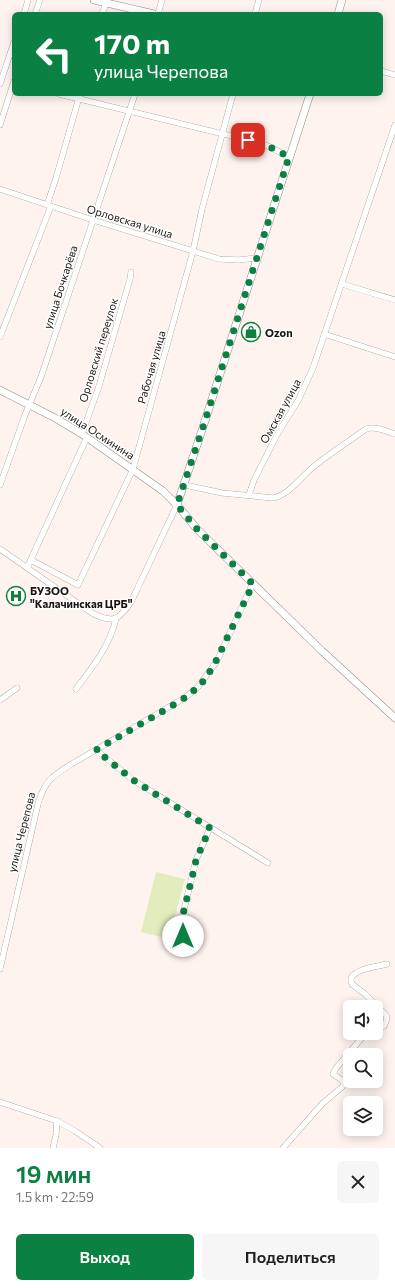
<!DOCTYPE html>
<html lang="ru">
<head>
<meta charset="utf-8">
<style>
  :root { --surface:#fff; --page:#f6f6f6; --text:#222; --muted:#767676; --accent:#0b8043 }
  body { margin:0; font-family:Commissioner,sans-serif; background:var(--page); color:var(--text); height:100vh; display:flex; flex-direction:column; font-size:15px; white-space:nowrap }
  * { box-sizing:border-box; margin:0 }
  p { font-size:13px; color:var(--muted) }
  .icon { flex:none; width:22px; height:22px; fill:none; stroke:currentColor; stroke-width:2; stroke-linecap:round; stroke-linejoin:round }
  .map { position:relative; height:1148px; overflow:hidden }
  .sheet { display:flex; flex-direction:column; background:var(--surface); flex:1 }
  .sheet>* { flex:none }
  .banner { position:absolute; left:12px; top:12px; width:371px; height:84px; border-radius:6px; box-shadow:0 2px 10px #0003; background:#0b8043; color:#fff; overflow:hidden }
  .fabs { position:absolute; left:343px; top:1000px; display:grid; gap:8px }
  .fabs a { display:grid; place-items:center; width:40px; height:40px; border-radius:6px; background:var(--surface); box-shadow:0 2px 10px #0003; font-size:20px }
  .pin { position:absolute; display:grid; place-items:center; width:34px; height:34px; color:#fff; margin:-17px; border-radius:8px; box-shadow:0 2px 6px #0006 }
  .me { position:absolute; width:44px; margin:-22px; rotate:0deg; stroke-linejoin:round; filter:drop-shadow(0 0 3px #0008) }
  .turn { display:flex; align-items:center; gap:14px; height:84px; padding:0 16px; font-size:18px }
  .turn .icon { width:52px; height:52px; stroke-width:2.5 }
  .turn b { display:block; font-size:28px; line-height:34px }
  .round { display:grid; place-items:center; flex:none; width:42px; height:42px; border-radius:6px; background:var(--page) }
  .overview { display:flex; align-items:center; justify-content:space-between; height:68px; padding:0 16px }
  h1 { font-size:24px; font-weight:600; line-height:30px; color:var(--accent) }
  .cta { display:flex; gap:8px; margin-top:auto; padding:8px 16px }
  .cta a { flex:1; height:46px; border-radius:6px; background:var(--accent); color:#fff; font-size:16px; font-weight:600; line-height:46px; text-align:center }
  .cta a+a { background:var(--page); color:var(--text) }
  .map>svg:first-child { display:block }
  .green { fill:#e2edbe }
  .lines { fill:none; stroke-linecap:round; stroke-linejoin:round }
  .street-casing { stroke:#968a85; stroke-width:6 }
  .secondary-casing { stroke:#968a85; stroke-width:8 }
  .street { stroke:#fff; stroke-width:5.5 }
  .secondary { stroke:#fff; stroke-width:7 }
  .route { stroke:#0b8043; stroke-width:7; stroke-dasharray:0 12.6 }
  .labels { text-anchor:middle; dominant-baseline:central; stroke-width:3; stroke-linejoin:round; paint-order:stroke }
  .street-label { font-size:11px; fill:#1a1513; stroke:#fff }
  .poi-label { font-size:11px; font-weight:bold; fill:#1a1513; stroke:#fff; text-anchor:start }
</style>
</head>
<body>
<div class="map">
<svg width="395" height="1148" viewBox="0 0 395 1148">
  <rect width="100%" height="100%" fill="#fef3ef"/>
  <path class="green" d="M 156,872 L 185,879 L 169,939 L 141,932 Z"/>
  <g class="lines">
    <defs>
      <g id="street">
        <path d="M 24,14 L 28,0"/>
        <path d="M 35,14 L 40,0"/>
        <path d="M 102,14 L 106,3"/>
        <path d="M 158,14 L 162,0"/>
        <path d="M 255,14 L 259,0"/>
        <path d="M 381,71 L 395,75"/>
        <path d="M 0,84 L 14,42"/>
        <path d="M 59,94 L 260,143 L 268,146 L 289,157"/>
        <path d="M 0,125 L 14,81"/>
        <path d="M 0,189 L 93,220 L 219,259 L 238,260 L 257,258"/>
        <path d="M 47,205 L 56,178 L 80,94"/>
        <path d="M 342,284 L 395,300"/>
        <path d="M 324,334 L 395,357"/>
        <path d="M 0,337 L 51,206"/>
        <path d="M 82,434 L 99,386 L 130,279 L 131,272"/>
        <path d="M 0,485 L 25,415 L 41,377 L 135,94"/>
        <path d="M 185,485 L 222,493 L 273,498 C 290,494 299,479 312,468 C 329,454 348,442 366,429 C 376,426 385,431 395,434"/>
        <path d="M 249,495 L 254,480 L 279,431 L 298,401 L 313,368 L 395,125"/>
        <path d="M 0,549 L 92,613 C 113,624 119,620 131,602 L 177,505"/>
        <path d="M 31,560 L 78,585 L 133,469 L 193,251 L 202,209 L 233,94"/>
        <path d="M 27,568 L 87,437"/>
        <path d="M 76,689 C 92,668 111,644 116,618"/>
        <path d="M 0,700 L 17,688"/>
        <path d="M 96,750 L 133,780 L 268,863"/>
        <path d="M 191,946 L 185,942 L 183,936 L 182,929 L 183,914 L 196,860 L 210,828"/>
        <path d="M 0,969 L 38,804 C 45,779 54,775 75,762 L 186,697 L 198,687 L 217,661 L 253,583"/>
        <path d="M 376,1027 L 380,1027 L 384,1026 L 387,1019 L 386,1015 L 365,994 L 353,985 L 351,982 L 351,978 C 357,968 376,967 387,964"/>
        <path d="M 0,1102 L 57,1121 L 75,1131 L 100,1148"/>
        <path d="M 53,1148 L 56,1135 L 57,1121"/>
        <path d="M 283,1148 L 322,1104 L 342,1087 L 344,1084 L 342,1080 L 333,1074 L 336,1068 L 366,1033"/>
      </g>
      <g id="secondary">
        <path d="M 94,0 L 154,14"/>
        <path d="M 338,14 L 342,0"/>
        <path d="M 0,390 L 57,419 L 82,434 L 163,491 L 177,505 L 197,529 L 322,651 L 395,718"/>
        <path d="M 177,505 L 203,427 L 310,94"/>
      </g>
    </defs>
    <use href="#street" class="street-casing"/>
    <use href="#secondary" class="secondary-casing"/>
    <use href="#street" class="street"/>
    <use href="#secondary" class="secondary"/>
  </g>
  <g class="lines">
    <path class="route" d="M 183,936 L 183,914 L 192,878 L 196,860 L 210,828 L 133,780 L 96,750 L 175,704 L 186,697 L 198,687 L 206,678 L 216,661 L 253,584 L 197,529 L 177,505 L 203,427 L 289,157 L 268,146 L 248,140"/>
  </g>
  <defs>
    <symbol id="shop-ring" viewBox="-11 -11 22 22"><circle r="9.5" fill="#fff" stroke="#0d8139" stroke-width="1.5"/><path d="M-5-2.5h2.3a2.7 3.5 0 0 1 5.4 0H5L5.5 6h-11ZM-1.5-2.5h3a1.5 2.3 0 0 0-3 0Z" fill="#0d8139"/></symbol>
    <symbol id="hospital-ring" viewBox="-11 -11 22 22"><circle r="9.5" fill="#fff" stroke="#0d8139" stroke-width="1.5"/><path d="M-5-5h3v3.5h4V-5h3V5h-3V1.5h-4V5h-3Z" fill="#0d8139"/></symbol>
  </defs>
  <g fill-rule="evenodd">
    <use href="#shop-ring" x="240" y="321" width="22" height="22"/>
    <use href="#hospital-ring" x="5" y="585" width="22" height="22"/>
  </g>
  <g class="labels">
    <g class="street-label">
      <text transform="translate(130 221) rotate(17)">Орловская улица</text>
      <text transform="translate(60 287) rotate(-72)">улица Бочкарёва</text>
      <text transform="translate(98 350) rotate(-73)">Орловский переулок</text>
      <text transform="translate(151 367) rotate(-74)">Рабочая улица</text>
      <text transform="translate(280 411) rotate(-61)">Омская улица</text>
      <text transform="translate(98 433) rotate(33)">улица Осминина</text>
      <text transform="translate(21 832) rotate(-76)">улица Черепова</text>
    </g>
    <g class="poi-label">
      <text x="265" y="332">Ozon</text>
      <text x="30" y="590">БУЗОО<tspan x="30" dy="13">"Калачинская ЦРБ"</tspan></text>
    </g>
  </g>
</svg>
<div class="fabs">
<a><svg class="icon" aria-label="sound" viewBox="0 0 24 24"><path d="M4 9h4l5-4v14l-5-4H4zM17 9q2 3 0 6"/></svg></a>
<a><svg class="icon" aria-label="search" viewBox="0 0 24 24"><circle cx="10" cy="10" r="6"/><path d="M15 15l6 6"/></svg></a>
<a><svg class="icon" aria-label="layers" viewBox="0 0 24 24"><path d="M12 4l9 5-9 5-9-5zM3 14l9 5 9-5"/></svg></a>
</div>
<div class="pin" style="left:248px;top:140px;background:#d93025"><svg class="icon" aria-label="arrive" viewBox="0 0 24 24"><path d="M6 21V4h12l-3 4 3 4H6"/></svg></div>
<svg class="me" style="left:183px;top:936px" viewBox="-20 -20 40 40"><circle r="19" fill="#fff"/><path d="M0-13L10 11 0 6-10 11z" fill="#0b8043"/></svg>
<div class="banner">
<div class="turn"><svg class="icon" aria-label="left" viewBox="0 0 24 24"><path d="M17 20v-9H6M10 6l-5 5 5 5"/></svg><div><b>170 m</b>улица Черепова</div></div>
</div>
</div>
<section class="sheet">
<div class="overview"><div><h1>19 мин</h1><p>1.5 km · 22:59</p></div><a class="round"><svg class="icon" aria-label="close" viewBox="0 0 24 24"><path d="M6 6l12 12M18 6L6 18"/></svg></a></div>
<div class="cta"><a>Выход</a><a>Поделиться</a></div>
</section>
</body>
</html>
